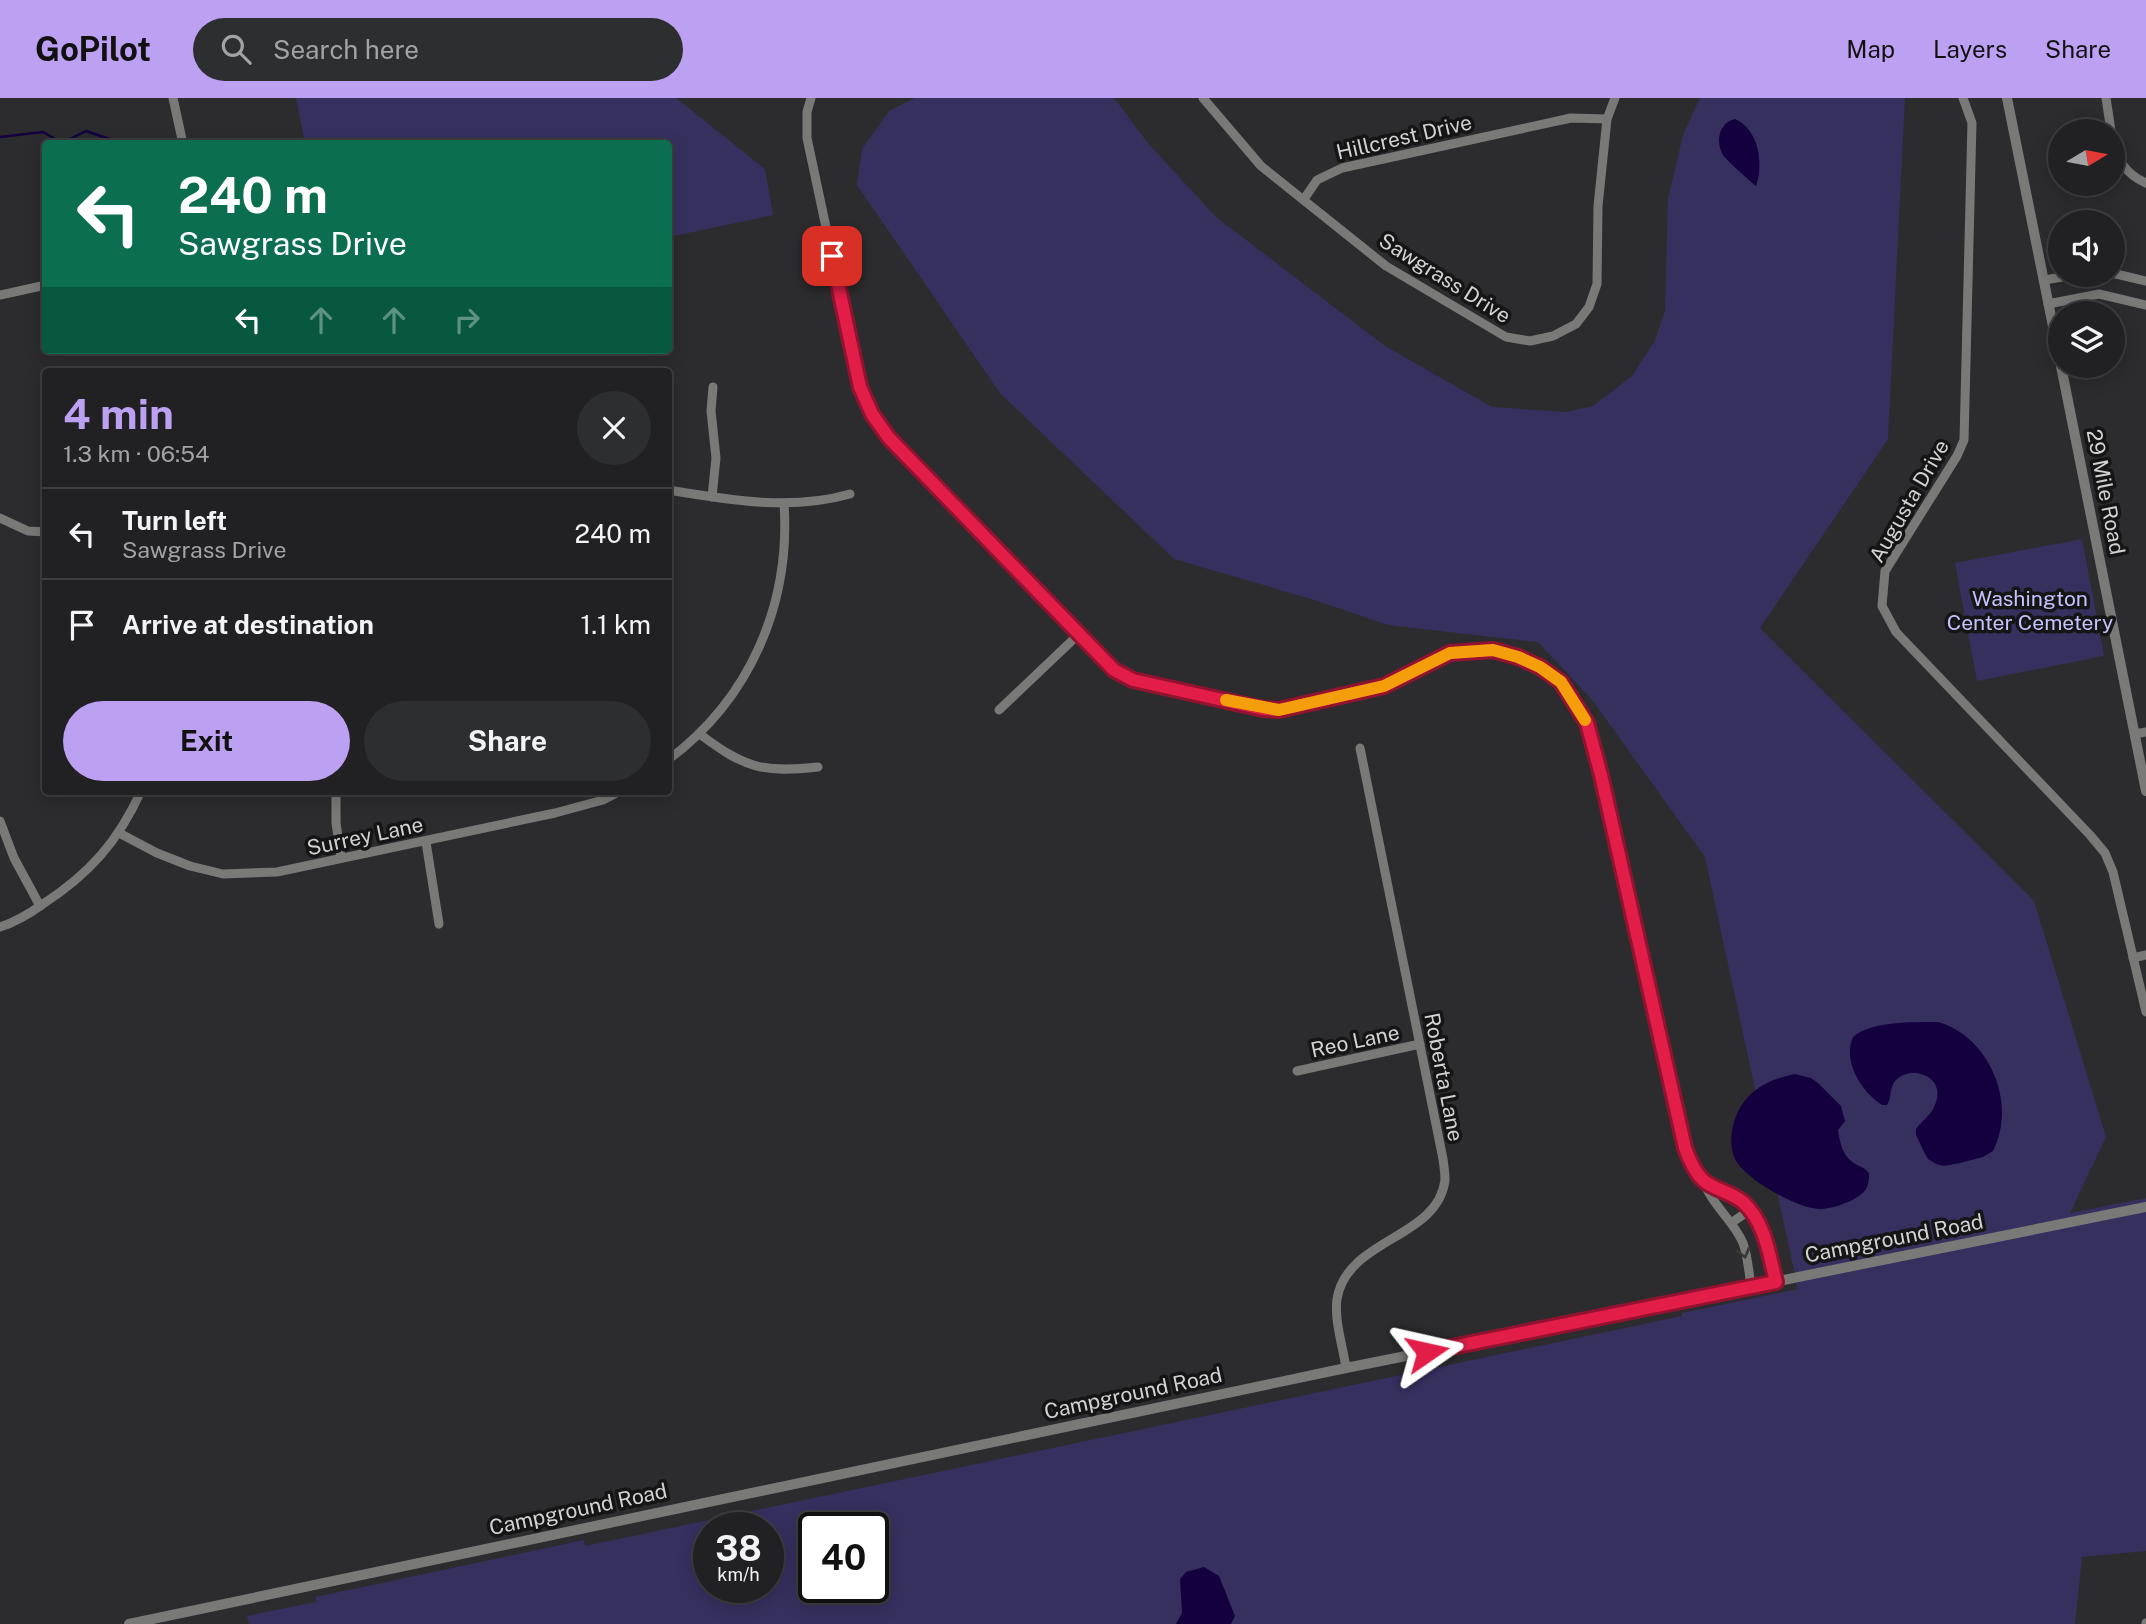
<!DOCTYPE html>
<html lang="en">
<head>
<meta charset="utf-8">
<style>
  :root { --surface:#212123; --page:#2d2e30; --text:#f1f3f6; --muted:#a2a3a6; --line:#3e3e41; --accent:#bca0f2 }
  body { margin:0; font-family:"Public Sans",sans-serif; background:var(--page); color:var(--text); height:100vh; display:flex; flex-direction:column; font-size:26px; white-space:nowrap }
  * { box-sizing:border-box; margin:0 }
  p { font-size:23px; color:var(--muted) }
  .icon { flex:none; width:38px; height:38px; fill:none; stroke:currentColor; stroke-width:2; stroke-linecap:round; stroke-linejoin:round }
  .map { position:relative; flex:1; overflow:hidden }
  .panel { position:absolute; left:42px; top:270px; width:630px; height:427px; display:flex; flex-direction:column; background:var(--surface); border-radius:7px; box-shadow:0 4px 18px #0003,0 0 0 2px var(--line) }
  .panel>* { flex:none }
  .guide { position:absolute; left:42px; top:42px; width:630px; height:214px; border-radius:7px; box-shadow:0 4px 18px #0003,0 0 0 2px var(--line); background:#0b6e4f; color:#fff; overflow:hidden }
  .needle { width:46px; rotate:80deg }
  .fabs { position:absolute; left:2048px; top:21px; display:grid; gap:14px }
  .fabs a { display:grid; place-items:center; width:77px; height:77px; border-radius:50%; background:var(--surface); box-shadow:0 4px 18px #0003,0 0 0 2px var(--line); font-size:35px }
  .speed { position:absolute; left:693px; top:1414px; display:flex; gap:14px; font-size:35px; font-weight:700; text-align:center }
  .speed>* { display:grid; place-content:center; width:91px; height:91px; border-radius:50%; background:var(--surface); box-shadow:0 4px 18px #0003,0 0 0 2px var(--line); line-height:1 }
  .speed small { font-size:18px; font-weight:400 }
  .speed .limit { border:4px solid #111; border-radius:10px; background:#fff; color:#111 }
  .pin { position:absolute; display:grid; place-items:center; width:60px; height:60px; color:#fff; margin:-30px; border-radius:14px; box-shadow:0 4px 10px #0006 }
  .me { position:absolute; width:77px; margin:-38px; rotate:79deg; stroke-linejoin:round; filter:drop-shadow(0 0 5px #0008) }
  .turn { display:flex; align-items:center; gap:24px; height:147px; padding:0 21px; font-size:32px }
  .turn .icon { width:91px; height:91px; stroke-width:2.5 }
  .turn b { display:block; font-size:49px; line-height:60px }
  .lanes { display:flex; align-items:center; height:66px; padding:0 21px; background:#0003; justify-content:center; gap:35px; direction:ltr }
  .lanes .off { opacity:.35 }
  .round { display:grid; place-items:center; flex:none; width:74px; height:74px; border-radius:37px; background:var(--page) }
  .summary { display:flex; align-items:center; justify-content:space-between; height:119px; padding:0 21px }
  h1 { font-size:42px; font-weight:700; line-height:52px; color:var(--accent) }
  .button { display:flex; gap:14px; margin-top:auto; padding:14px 21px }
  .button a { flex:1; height:80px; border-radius:42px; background:var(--accent); color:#111; font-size:28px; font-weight:700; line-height:80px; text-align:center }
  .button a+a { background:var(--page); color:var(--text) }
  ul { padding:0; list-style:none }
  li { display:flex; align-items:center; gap:21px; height:91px; padding:0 21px; border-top:2px solid var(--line) }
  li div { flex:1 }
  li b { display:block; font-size:26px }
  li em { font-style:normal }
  header { display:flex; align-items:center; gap:42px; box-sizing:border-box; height:98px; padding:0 35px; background:var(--accent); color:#111 }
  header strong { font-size:33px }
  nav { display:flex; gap:38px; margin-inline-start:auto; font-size:24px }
  .search { width:490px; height:63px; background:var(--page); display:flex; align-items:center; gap:18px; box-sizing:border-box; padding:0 24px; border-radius:38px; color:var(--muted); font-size:26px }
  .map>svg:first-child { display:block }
  .green { fill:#36305f; fill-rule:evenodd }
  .water { fill:#14003f }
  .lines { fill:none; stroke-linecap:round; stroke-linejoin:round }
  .stream { stroke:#14003f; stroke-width:2.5 }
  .minor { stroke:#797a78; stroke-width:9 }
  .tertiary { stroke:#797a78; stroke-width:10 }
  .oneway { stroke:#383838 }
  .route-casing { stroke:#92132f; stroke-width:18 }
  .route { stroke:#e11d48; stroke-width:12 }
  .slow { stroke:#f59e0b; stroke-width:12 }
  .labels { text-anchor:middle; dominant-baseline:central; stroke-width:7; stroke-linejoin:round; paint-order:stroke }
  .street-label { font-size:21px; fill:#d2d2d4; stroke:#151516 }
  .park-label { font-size:21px; fill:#c4c2fd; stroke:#151516 }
</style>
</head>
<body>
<header>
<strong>GoPilot</strong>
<div class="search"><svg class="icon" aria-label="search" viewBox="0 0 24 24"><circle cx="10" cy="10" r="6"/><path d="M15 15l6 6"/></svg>Search here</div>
<nav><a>Map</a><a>Layers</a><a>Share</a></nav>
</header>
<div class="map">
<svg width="2146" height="1526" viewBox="0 0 2146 1526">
  <rect width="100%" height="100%" fill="#2c2c2f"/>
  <g class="green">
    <path d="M 296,0 L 676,0 L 765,71 L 773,117 L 669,139 L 668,46 L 305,45 Z"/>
    <path d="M 915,0 L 1114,0 L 1147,44 L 1216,119 L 1385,248 L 1492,309 L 1566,314 L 1593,308 L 1632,278 L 1655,242 L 1665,213 L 1668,101 L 1683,37 L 1700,0 L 1905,0 L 1888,341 L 1760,530 L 2034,803 L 2106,1039 L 2070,1115 L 2146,1100 L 2146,1453 L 2082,1459 L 2075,1526 L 249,1526 L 247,1518 L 316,1504 L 316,1499 L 584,1442 L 585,1448 L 1682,1218 L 1682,1215 L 1798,1191 L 1705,759 L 1593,603 L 1538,544 L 1388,527 L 1311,501 L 1174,461 L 1000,295 L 857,87 L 862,51 L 889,13 ZM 709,1430 L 768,1430 L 768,1489 L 709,1489 ZM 814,1430 L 873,1430 L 873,1489 L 814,1489 Z"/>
    <path d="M 2082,441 L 2104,558 L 1977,583 L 1955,465 Z"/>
  </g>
  <g class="water">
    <path d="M 1735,21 C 1759,31 1764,67 1756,88 C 1751,84 1725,61 1723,57 C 1715,43 1719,25 1735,21 Z"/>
    <path d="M 1938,924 C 1989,938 2018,1006 1993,1053 L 1983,1059 L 1960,1065 L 1944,1068 L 1936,1066 L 1928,1061 L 1924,1054 L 1916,1037 L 1916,1031 C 1924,1020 1934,1016 1937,1000 C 1942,977 1910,967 1896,982 C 1889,989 1892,1000 1887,1007 L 1882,1007 C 1862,994 1842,964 1853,939 C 1871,923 1914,924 1938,924 Z"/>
    <path d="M 1795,976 L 1811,980 L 1818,985 L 1841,1008 L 1845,1023 L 1838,1032 C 1839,1040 1842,1055 1849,1061 C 1855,1068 1863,1067 1869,1075 C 1869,1080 1869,1086 1866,1091 C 1859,1102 1835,1110 1822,1111 C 1799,1112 1746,1082 1735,1061 C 1729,1048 1731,1031 1736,1018 C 1747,992 1769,981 1795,976 Z"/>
    <path d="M 1204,1469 L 1219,1478 L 1235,1518 L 1231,1526 L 1176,1526 L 1182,1515 L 1180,1481 L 1186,1474 Z"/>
  </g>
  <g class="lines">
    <path class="stream" d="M 0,39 L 43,34 L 62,45 L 86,33 L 112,42"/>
    <g class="minor">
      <path d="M 173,0 L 183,46"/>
      <path d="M 811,0 L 807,14 L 807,40 L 860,289 L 872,316 L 889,340 L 1114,572 L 1133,582 L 1263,611 L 1279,612 C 1303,606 1328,601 1352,595 C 1363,593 1374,592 1384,588 C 1407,580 1426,561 1451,555 C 1506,541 1566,573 1587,625 C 1594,641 1597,660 1601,677 L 1681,1036 C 1688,1058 1698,1076 1709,1095 C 1719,1113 1735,1126 1743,1145 C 1748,1159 1749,1175 1751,1189"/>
      <path d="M 1203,0 L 1261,68 L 1386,168 L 1506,239 L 1530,243 L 1553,238 L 1576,226 L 1589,209 L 1597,186 L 1598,108 L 1607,21 L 1615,0"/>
      <path d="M 1963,0 L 1972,25 L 1964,342 L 1957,358 L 1885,473 L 1882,508 L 1896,534 L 2090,737 L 2105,755 L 2113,774 L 2146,914"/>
      <path d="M 2106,0 L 2111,33"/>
      <path d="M 2112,39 C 2116,60 2125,76 2146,85"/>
      <path d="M 1304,101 L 1317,82 L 1342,70 L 1571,20 L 1607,21"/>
      <path d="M 2112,175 L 2146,183"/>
      <path d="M 2044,182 L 2075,177"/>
      <path d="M 0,197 L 46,187"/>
      <path d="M 2048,206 L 2099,196 L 2146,207"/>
      <path d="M 668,392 C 728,402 791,413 850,396"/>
      <path d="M 712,399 L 716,360 L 711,313 L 713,289"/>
      <path d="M 0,420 L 28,433 L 46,434"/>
      <path d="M 999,612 L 1079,536"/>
      <path d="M 2135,636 L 2146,634"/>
      <path d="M 701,637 C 745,670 763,675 818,669"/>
      <path d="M 668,662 C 750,601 791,506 784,405"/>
      <path d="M 336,693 L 336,725 L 341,759"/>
      <path d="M 0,723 L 14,760 L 40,808"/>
      <path d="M 119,735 L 157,755 L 190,768 L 223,776 L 277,774 L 555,715 L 603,702 L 620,693"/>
      <path d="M 426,744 L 439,826"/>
      <path d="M 0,829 C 16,824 29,816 43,806 C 89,776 118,744 141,693"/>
      <path d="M 2133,860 L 2146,857"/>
      <path d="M 1297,973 L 1420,946"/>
      <path d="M 1704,1083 C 1762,1109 1762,1125 1776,1184"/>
      <path d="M 1731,1125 L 1750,1112"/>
      <path d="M 1346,1270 C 1343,1249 1334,1222 1337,1201 C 1347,1140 1438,1141 1445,1082 C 1445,1076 1444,1068 1443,1061 L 1360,650"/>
      <path d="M 2146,1526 L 2146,1525"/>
    </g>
    <g class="tertiary">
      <path d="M 2007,0 L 2060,263"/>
      <path d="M 2061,268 L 2146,693"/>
      <path d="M 129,1526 L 1346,1270 L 2146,1109"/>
    </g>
  </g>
  <defs><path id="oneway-chevron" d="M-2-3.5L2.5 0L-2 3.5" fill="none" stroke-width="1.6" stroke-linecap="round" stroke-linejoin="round" transform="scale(1.75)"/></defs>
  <use class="oneway" href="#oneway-chevron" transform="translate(1744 1155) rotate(76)"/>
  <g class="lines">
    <defs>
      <path id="route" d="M 832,158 L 860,289 L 872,316 L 889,340 L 1114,572 L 1133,582 L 1263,611 L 1279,612 L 1384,588 L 1450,555 L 1493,552 L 1518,559 L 1540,569 L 1561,584 L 1587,625 L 1601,677 L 1685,1050 C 1689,1061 1695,1075 1704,1083 C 1715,1092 1731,1094 1743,1104 C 1765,1124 1769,1156 1776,1184 L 1427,1254"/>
    </defs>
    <use href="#route" class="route-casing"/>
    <use href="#route" class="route"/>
    <path class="slow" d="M 1226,602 L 1279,612 L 1384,588 L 1450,555 L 1493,552 L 1518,559 L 1540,569 L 1561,584 L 1585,622"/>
  </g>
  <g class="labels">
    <g class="street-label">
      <text transform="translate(1404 39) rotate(-13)">Hillcrest Drive</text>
      <text transform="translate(1445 180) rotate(32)">Sawgrass Drive</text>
      <text transform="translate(2106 394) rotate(79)">29 Mile Road</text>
      <text transform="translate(1909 403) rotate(-60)">Augusta Drive</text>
      <text transform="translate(365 738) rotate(-12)">Surrey Lane</text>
      <text transform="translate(1355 943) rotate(-12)">Reo Lane</text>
      <text transform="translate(1444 979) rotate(79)">Roberta Lane</text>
      <text transform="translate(1894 1140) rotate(-11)">Campground Road</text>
      <text transform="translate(1133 1295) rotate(-12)">Campground Road</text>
      <text transform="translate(578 1411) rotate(-12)">Campground Road</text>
    </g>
    <g class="park-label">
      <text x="2030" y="500">Washington<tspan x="2030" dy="24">Center Cemetery</tspan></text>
    </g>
  </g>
</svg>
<div class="fabs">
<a><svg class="needle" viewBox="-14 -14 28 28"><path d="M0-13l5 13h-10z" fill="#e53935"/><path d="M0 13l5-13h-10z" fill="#a2a3a6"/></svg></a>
<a><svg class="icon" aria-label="sound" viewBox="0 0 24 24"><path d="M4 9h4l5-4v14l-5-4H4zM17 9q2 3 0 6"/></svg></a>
<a><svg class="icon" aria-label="layers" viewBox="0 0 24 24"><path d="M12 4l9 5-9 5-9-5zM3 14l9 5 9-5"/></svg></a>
</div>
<div class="speed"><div>38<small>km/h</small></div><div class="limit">40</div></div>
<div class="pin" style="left:832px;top:158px;background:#d93025"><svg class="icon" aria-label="arrive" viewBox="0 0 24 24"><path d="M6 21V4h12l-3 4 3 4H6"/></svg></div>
<svg class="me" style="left:1427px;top:1254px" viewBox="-20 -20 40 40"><path d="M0-17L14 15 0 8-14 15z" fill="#e11d48" stroke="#fff" stroke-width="4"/></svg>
<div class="guide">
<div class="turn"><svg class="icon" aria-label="left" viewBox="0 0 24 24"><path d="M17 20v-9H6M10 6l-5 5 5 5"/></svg><div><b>240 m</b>Sawgrass Drive</div></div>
<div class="lanes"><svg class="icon" aria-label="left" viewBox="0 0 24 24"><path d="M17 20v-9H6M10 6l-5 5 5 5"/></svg><svg class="icon off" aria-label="ahead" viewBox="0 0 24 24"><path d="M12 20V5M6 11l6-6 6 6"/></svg><svg class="icon off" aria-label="ahead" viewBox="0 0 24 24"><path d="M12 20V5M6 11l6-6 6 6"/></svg><svg class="icon off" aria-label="right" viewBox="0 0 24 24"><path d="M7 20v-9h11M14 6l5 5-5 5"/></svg></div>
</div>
<section class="panel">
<div class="summary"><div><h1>4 min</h1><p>1.3 km · 06:54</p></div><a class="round"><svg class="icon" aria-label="close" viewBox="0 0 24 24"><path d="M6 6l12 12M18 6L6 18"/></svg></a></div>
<ul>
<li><svg class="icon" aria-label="left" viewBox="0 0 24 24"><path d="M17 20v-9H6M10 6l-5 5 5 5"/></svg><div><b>Turn left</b><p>Sawgrass Drive</p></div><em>240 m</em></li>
<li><svg class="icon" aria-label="arrive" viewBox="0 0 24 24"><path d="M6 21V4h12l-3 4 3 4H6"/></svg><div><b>Arrive at destination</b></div><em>1.1 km</em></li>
</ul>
<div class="button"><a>Exit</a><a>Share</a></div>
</section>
</div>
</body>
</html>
